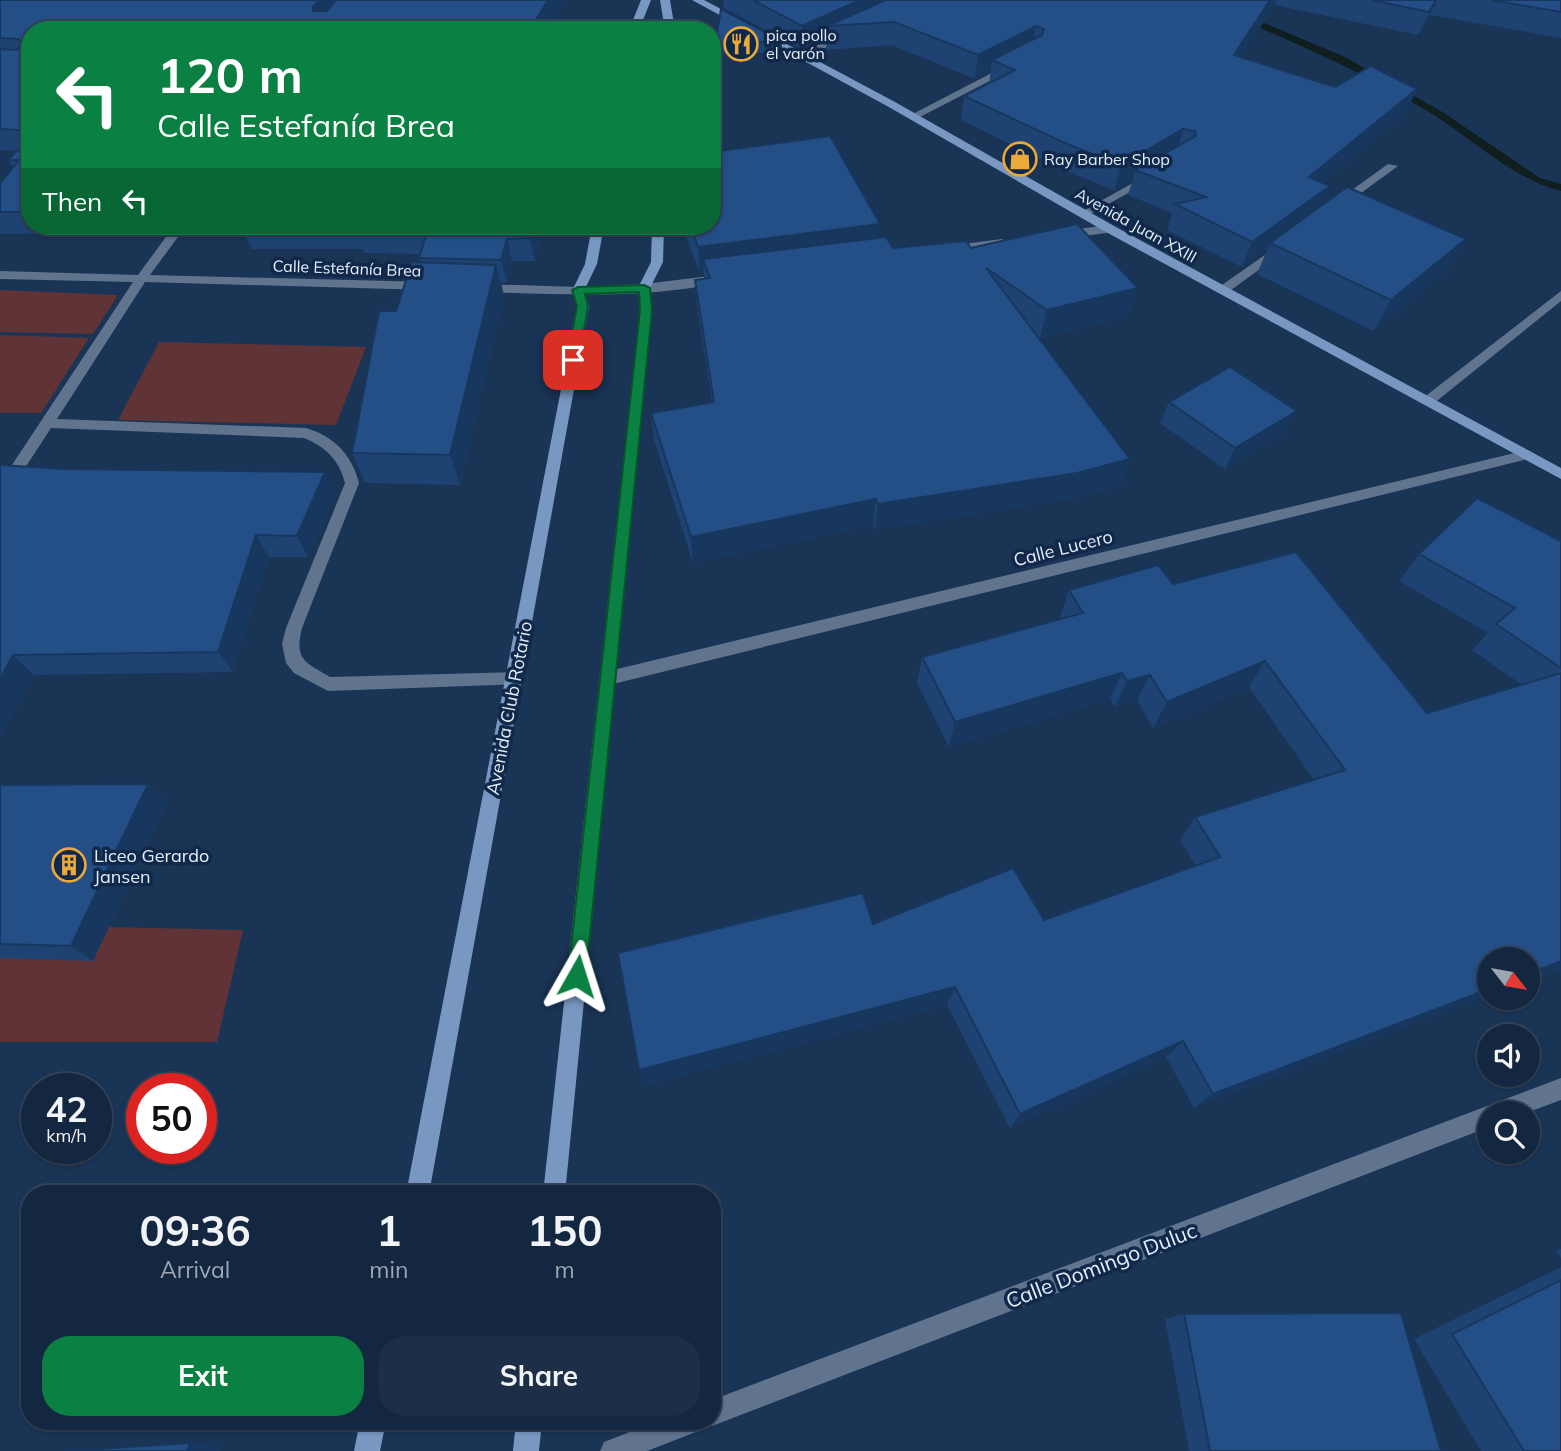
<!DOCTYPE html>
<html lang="en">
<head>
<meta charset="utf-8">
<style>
  :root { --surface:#142740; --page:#1d2f47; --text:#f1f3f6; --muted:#9da5b1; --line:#334459; --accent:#0b8043 }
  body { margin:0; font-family:Mulish,sans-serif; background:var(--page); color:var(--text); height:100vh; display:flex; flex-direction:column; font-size:26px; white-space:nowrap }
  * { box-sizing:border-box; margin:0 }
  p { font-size:23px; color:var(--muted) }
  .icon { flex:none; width:38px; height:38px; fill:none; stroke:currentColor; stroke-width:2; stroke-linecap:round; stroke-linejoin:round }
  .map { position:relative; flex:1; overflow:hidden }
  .sheet { position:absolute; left:21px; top:1185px; width:700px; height:245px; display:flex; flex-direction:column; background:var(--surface); border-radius:28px; box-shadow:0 2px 5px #0004,0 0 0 2px var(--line) }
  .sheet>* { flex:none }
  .hud { position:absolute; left:21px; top:21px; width:700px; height:214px; border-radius:28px; box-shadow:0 2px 5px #0004,0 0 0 2px var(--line); background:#0b8043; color:#fff; overflow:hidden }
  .needle { width:46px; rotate:121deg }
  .controls { position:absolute; left:1477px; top:947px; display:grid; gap:14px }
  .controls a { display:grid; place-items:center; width:63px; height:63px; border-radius:50%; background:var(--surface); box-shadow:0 2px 5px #0004,0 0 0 2px var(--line); font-size:35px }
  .speed { position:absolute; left:21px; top:1073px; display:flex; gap:14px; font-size:35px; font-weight:700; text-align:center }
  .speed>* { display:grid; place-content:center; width:91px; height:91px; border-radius:50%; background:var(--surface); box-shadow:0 2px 5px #0004,0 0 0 2px var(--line); line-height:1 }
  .speed small { font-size:18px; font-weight:400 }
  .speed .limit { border:10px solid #d22; background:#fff; color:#111 }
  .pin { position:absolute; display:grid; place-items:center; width:60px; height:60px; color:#fff; margin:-30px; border-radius:14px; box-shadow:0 4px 10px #0006 }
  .me { position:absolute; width:77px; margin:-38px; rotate:6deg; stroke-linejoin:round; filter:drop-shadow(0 0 5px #0008) }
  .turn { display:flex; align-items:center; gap:24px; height:147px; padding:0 21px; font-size:32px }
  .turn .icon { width:91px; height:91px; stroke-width:2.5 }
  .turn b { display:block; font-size:49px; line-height:60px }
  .then { display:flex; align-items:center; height:66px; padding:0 21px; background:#0003; gap:14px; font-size:26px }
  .eta { display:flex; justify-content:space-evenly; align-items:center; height:119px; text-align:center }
  .eta b { font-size:42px; font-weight:700; line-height:49px }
  .primary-button { display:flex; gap:14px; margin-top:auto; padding:14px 21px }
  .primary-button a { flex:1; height:80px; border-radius:28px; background:var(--accent); color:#fff; font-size:28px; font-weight:700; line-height:80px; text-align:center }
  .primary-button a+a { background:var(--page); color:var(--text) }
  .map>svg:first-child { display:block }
  .green { fill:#603336 }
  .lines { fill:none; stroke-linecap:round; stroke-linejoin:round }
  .stream { fill:#0f1f1f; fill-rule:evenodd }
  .service { fill:#60748e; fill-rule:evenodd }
  .minor { fill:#60748e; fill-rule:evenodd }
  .secondary { fill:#7998c1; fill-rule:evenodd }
  .wall { fill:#1e4373 }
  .shaded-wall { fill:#18375e }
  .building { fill:#234e86; stroke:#18375e; stroke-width:2 }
  .route { fill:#0b8043; stroke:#07532c; stroke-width:2 }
  .labels { text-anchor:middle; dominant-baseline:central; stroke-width:7; stroke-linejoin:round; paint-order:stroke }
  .far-poi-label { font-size:16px; fill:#e4eefb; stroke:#10294a; text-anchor:start }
  .far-street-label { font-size:16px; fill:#e4eefb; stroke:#10294a }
  .street-label { font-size:18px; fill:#e4eefb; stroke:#10294a }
  .poi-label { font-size:18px; fill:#e4eefb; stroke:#10294a; text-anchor:start }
  .near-street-label { font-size:21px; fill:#e4eefb; stroke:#10294a }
</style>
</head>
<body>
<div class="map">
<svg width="1561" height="1451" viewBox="0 0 1561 1451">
  <rect width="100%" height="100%" fill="#1a3456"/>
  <g class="green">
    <path d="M 0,290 L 118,295 L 93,334 L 0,332 Z"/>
    <path d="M 0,335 L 89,338 L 41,413 L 0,413 Z"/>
    <path d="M 159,342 L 366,347 L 336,425 L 118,420 Z"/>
    <path d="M 109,927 L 243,930 L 217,1042 L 0,1042 L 0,958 Z"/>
  </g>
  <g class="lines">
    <path class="stream" d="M 1239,15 L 1245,15 L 1345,57 L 1444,113 L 1540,178 L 1561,184 L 1561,191 C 1514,179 1477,143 1437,117 C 1374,78 1307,48 1239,19 Z"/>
    <g class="service">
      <path d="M 849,31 L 854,34 L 852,36 L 804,57 L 796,55 Z"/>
      <path d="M 1009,64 L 1014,67 L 1013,69 L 916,119 L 907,117 Z"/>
      <path d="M 1561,291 L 1561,301 L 1433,404 L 1423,404 L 1423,398 Z"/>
    </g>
    <g class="minor">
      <path d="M 1388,164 L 1398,166 L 1342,207 L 1334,207 L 1334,203 Z"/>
      <path d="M 1151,173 L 1157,176 L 1155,178 L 1087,216 L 1077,214 Z"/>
      <path d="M 1110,225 L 1116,229 L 1114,232 L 1061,239 L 1055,235 L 1061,231 Z"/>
      <path d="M 174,226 L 186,226 L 150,275 L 428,282 L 434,286 L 428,290 L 145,282 L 57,419 L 306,428 C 334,436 352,455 359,483 L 302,628 C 294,660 305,662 330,677 L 515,672 L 521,674 L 523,679 L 521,684 L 328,691 L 294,673 L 286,663 L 282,644 L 286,628 L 345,483 C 339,460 326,447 304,438 L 51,428 L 12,488 L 2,488 L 2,480 L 133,282 L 0,279 L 0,271 L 138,275 Z"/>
      <path d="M 1002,239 L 1008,243 L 1006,246 L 947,254 L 941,250 L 947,246 Z"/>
      <path d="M 1282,243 L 1288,247 L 1286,250 L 1227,293 L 1219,293 L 1219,287 Z"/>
      <path d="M 718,275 L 722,276 L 722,282 C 644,300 560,294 480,292 L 474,288 L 480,284 L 578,287 L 644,284 Z"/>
      <path d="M 1527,450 L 1532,452 L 1534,455 L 1532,458 L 609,685 L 603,683 L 601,678 L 603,673 L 609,671 Z"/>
      <path d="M 1561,1078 L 1561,1100 L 1526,1113 L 1489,1113 L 1489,1127 L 712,1426 L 704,1422 L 701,1430 L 647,1451 L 600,1451 L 604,1442 L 658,1421 L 712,1421 L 712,1400 Z"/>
    </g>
    <g class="secondary">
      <path d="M 641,0 L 651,0 L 639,30 L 629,30 Z"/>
      <path d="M 660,0 L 670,0 L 675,30 L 665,30 Z"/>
      <path d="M 692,0 L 704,0 L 895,102 L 1114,226 L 1561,468 L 1561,479 L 1106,232 L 887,106 Z"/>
      <path d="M 592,226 L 604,226 L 597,264 L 584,291 L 589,306 L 429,1194 L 406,1194 L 577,306 L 572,291 L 585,264 Z"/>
      <path d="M 652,226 L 664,226 L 663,262 L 650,288 L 652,310 L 565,1194 L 543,1194 L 640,310 L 638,288 L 651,262 Z"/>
      <path d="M 360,1421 L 386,1421 L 380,1451 L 354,1451 Z"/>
      <path d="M 516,1421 L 542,1421 L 539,1451 L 513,1451 Z"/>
    </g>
  </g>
  <g class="wall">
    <path d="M 0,0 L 548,25 L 545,30 L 30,30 L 30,226 L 105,226 L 101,233 L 0,234 L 0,184 L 13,168 L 8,160 L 16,151 L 0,150 Z"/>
    <path d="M 723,0 L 1561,0 L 1561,38 L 1430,15 L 1418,35 L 1275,5 L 1240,57 L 1335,87 L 1417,89 L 1405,114 L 1322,183 L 1330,186 L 1321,206 L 1466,239 L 1448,270 L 1374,331 L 1257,274 L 1268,248 L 1242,267 L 1167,230 L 1172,213 L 1128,195 L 1133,179 L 1114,190 L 1061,169 L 961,120 L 964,96 L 989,83 L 991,71 L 975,79 L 892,45 L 826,50 L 827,38 L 802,49 L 724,8 Z"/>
    <path d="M 782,41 L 782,52 L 716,55 L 715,45 Z"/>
    <path d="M 880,224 L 878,238 L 893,248 L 971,248 L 1129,316 L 1040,338 L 1037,335 L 1130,459 L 1121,486 L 1069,499 L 875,530 L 873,525 L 693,563 L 654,440 L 651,413 L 712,402 L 697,307 L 695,280 L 704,279 L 704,274 L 700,274 L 682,226 Z"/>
    <path d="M 242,226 L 542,226 L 535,261 L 512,261 L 507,282 L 501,282 L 504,296 L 460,485 L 365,483 L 352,453 L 396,311 L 421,262 L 419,258 L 420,254 L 365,253 L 363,249 L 252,249 L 241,227 Z"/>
    <path d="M 1169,402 L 1286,432 L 1225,469 L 1160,423 Z"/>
    <path d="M 0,465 L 336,495 L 308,557 L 269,557 L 233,672 L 34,675 L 0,739 Z"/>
    <path d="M 1561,541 L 1561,969 L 1528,981 L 1528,959 L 1194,1108 L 1166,1057 L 1010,1128 L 947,1005 L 645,1085 L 639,1070 L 873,924 L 1044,920 L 1196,866 L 1180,840 L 1195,817 L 1314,780 L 1249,687 L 1153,728 L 1137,700 L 1115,707 L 1110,699 L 949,747 L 917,683 L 922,657 L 1061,619 L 1060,617 L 1069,590 L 1173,584 L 1427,713 L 1522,685 L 1472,650 L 1488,633 L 1399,581 L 1419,554 Z"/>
    <path d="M 148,784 L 167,803 L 93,961 L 0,958 L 0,785 Z"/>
    <path d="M 1561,1249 L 1561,1258 L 1556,1251 Z"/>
    <path d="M 1561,1267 L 1561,1451 L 1481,1451 L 1414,1339 Z"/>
    <path d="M 1184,1314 L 1441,1451 L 1189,1451 L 1165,1319 Z"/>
  </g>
  <g class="shaded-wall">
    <path d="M 319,0 L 344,0 L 320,28 L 313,7 Z"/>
    <path d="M 548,0 L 567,0 L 545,30 L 530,30 Z"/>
    <path d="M 860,0 L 911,0 L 827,26 L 827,38 L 802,49 L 802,26 Z"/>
    <path d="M 1270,0 L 1276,0 L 1275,5 L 1226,79 L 1234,55 Z"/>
    <path d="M 1436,0 L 1437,0 L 1430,15 L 1418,35 Z"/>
    <path d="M 1036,26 L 1032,50 L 992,60 L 991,71 L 975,79 L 978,55 Z"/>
    <path d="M 1417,89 L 1405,114 L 1298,202 L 1309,177 Z"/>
    <path d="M 1183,129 L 1176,154 L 1135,170 L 1133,179 L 1114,190 L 1121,165 Z"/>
    <path d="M 1330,186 L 1319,211 L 1270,243 L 1268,248 L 1242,267 L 1252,242 Z"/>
    <path d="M 880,224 L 877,252 L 703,259 L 704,274 L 700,274 L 698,247 Z"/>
    <path d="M 96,226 L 105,226 L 101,233 Z"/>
    <path d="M 533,226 L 542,226 L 535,261 L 530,238 Z"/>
    <path d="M 507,239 L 512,261 L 507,282 L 501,260 Z"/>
    <path d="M 1466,239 L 1448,270 L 1374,331 L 1391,300 Z"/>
    <path d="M 496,265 L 504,296 L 460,485 L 450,455 Z"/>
    <path d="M 1138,288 L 1129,316 L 1040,338 L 1047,310 Z"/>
    <path d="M 1297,411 L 1286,432 L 1225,469 L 1235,448 Z"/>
    <path d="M 1130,459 L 1121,486 L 1069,499 L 875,530 L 878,504 Z"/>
    <path d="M 325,472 L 336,495 L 308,557 L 297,536 Z"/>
    <path d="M 876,499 L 873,525 L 693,563 L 691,537 Z"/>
    <path d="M 256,535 L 269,557 L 233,672 L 218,652 Z"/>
    <path d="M 13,655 L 34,675 L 0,738 L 0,679 Z"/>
    <path d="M 1265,661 L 1249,687 L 1153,728 L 1167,702 Z"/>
    <path d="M 1122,673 L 1110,699 L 949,747 L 955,722 Z"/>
    <path d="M 1150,675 L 1137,700 L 1115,707 L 1127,681 Z"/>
    <path d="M 148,784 L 167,803 L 93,961 L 71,946 Z"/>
    <path d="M 1561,961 L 1561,969 L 1528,981 L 1528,974 Z"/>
    <path d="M 955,987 L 947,1005 L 645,1085 L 639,1070 Z"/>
    <path d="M 1489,989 L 1489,995 L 1194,1108 L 1213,1094 Z"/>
    <path d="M 1183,1041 L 1166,1057 L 1010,1128 L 1020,1114 Z"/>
    <path d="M 222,1442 L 219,1451 L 187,1451 L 190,1443 Z"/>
  </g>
  <g class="building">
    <path d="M 0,0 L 319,0 L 313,7 L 313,11 L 327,11 L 336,0 L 548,0 L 530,30 L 30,30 L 30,131 L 0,129 L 0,49 L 18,50 L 21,42 L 18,39 L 0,38 Z"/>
    <path d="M 753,0 L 860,0 L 802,26 Z"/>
    <path d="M 886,0 L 1270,0 L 1234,55 L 1335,87 L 1371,66 L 1417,89 L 1309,177 L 1330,186 L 1252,242 L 1175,204 L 1206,197 L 1135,170 L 1196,136 L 1195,131 L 1183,129 L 1121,165 L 1067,144 L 964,96 L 1015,70 L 992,60 L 1042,35 L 1044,29 L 1036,26 L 978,55 L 894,22 L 827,26 Z"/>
    <path d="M 1372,0 L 1436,0 L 1429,12 Z"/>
    <path d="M 1491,0 L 1561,0 L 1561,12 Z"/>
    <path d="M 721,9 L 782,41 L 715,45 Z"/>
    <path d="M 830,136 L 880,224 L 698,247 L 691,226 L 712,226 L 712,152 Z"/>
    <path d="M 30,137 L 30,212 L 0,212 L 0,184 L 19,160 L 8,160 Z"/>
    <path d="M 1347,187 L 1466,239 L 1391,300 L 1270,243 Z"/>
    <path d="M 1077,224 L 1138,288 L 1047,310 L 986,268 L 1130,459 L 1077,473 L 878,504 L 876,499 L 691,537 L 651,413 L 714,402 L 695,280 L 710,278 L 703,259 L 886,237 L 893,248 L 966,241 L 971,248 Z"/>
    <path d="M 242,226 L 533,226 L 530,238 L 507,239 L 501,260 L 419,258 L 427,232 L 357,231 L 358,227 L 241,227 Z"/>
    <path d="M 412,262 L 496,265 L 450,455 L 352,453 L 379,311 L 396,311 Z"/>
    <path d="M 1230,367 L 1297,411 L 1235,448 L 1169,402 Z"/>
    <path d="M 0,465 L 65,469 L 325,472 L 297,536 L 256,535 L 218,652 L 13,655 L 0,679 Z"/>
    <path d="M 1477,498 L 1561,541 L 1561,668 L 1496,624 L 1515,608 L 1419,554 Z"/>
    <path d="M 1296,552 L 1427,713 L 1561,673 L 1561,961 L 1528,974 L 1528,959 L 1489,959 L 1489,989 L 1213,1094 L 1183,1041 L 1020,1114 L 955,987 L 639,1070 L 618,953 L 863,893 L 873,924 L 1013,868 L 1044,920 L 1220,857 L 1195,817 L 1345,770 L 1265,661 L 1167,702 L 1150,675 L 1127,681 L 1122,673 L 955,722 L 922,657 L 1083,613 L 1069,590 L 1158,565 L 1173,584 Z"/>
    <path d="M 148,784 L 71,946 L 0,944 L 0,785 Z"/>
    <path d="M 1561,1280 L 1561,1451 L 1524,1451 L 1452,1334 Z"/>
    <path d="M 1401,1313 L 1441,1451 L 1210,1451 L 1184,1314 Z"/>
    <path d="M 190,1443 L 187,1451 L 66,1451 Z"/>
  </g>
  <path class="route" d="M 644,285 L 650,288 L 652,310 L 586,976 L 583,983 L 577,985 L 570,983 L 568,976 L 640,310 L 639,292 L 585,294 L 588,306 L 579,360 L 577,363 L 568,363 L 567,360 L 577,306 L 572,290 L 578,287 Z"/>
  <defs>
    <symbol id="restaurant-ring" viewBox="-11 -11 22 22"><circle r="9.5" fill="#10294a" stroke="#eba93a" stroke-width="1.5"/><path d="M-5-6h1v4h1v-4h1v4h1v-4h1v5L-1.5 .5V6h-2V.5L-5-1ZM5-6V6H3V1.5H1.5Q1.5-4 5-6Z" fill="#eba93a"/></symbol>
    <symbol id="shop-ring" viewBox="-11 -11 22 22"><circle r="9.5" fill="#10294a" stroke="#eba93a" stroke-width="1.5"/><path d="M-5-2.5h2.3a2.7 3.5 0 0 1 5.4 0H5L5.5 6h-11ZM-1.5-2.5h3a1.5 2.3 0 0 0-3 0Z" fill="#eba93a"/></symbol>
    <symbol id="building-ring" viewBox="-11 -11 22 22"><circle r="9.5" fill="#10294a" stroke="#eba93a" stroke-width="1.5"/><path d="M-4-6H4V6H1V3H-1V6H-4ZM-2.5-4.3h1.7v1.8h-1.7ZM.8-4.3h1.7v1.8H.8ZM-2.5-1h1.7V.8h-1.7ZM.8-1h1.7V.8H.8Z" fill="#eba93a"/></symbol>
  </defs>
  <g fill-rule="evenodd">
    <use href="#restaurant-ring" x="722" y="25" width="38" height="38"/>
    <use href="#shop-ring" x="1001" y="140" width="38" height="38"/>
    <use href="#building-ring" x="50" y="846" width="38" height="38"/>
  </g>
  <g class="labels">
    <g class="far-poi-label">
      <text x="766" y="35">pica pollo<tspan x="766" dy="18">el varón</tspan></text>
      <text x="1044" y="159">Ray Barber Shop</text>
    </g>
    <g class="far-street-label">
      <text transform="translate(1136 225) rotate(29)">Avenida Juan XXIII</text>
      <text transform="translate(347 268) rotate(2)">Calle Estefanía Brea</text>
    </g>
    <g class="street-label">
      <text transform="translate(1063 548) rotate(-14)">Calle Lucero</text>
      <text transform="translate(509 708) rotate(-79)">Avenida Club Rotario</text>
    </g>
    <g class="poi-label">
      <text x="94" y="855">Liceo Gerardo<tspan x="94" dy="21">Jansen</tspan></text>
    </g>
    <g class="near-street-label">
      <text transform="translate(1101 1265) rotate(-21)">Calle Domingo Duluc</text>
    </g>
  </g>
</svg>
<div class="controls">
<a><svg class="needle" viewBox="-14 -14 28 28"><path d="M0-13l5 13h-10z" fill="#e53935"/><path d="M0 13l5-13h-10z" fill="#9da5b1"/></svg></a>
<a><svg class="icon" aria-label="sound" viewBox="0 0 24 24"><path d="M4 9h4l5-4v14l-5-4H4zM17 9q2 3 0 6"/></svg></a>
<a><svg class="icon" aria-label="search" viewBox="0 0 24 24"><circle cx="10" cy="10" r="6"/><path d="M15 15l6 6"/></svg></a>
</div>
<div class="speed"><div>42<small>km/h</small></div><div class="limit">50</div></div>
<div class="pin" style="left:573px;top:360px;background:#d93025"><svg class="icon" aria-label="arrive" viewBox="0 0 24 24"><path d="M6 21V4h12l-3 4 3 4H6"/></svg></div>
<svg class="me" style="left:577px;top:976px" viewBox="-20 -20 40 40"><path d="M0-17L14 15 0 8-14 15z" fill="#0b8043" stroke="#fff" stroke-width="4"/></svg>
<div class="hud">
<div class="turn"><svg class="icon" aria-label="left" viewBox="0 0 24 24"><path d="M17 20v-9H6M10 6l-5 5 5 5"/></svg><div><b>120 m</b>Calle Estefanía Brea</div></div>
<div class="then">Then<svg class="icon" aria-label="left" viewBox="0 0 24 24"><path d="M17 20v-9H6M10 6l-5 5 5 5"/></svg></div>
</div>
<section class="sheet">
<div class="eta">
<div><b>09:36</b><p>Arrival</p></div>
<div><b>1</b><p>min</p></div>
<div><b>150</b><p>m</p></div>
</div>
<div class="primary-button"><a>Exit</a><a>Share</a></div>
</section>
</div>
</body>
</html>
